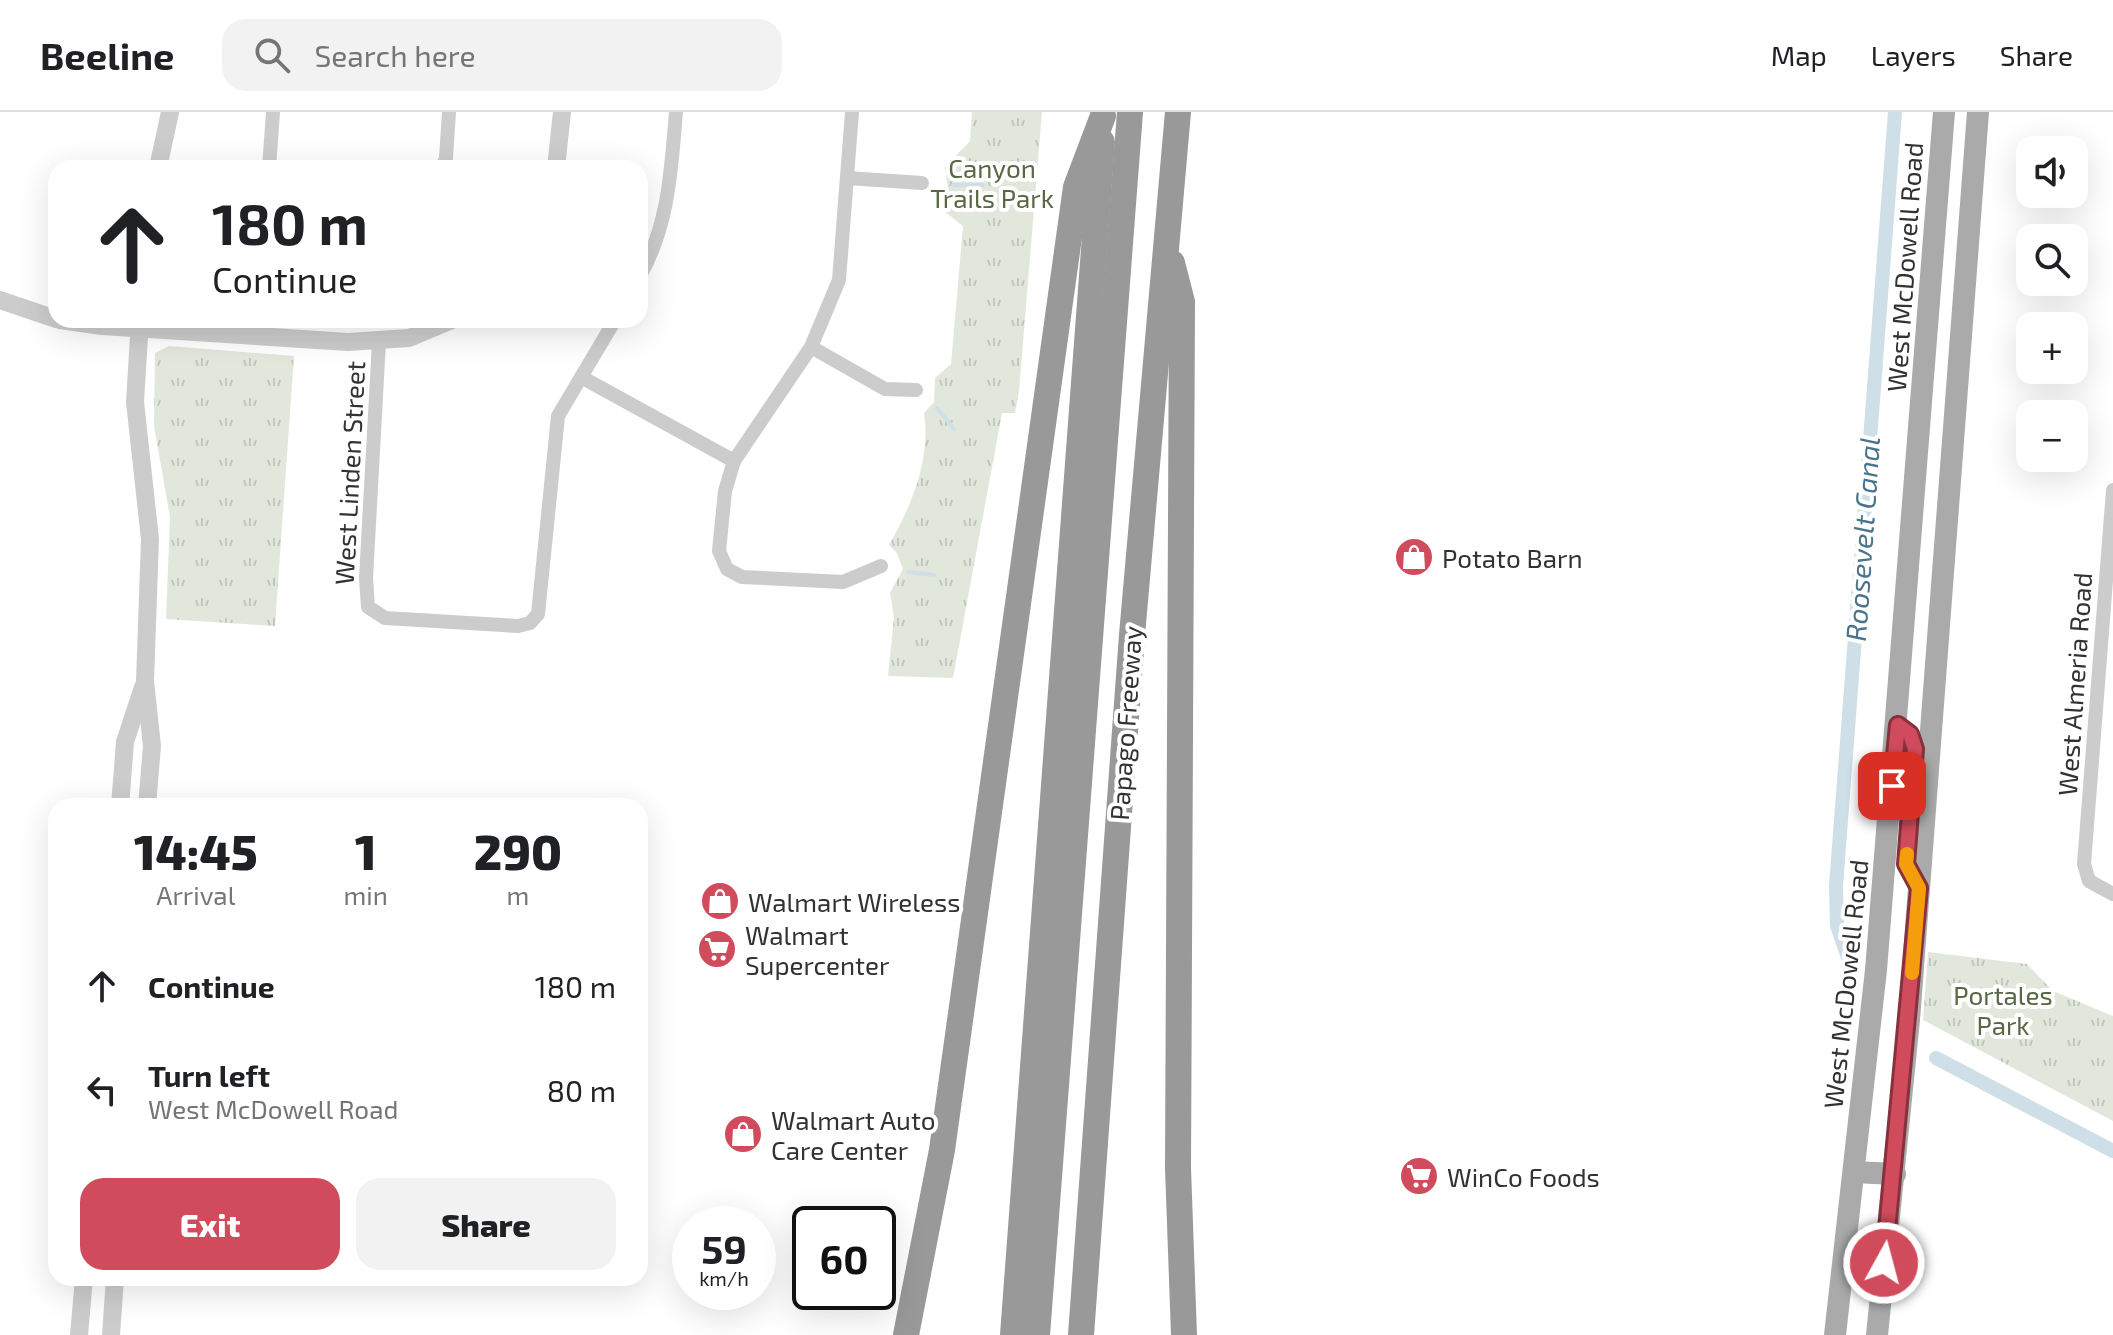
<!DOCTYPE html>
<html lang="en">
<head>
<meta charset="utf-8">
<style>
  :root { --surface:#fff; --page:#f2f2f2; --text:#202124; --muted:#757577; --line:#e0e0e0; --accent:#d04c5d }
  body { margin:0; font-family:"Exo 2",sans-serif; background:var(--page); color:var(--text); height:100vh; display:flex; flex-direction:column; font-size:30px; white-space:nowrap }
  * { box-sizing:border-box; margin:0 }
  p { font-size:26px; color:var(--muted) }
  .icon { flex:none; width:44px; height:44px; fill:none; stroke:currentColor; stroke-width:2; stroke-linecap:round; stroke-linejoin:round }
  .map { position:relative; flex:1; overflow:hidden }
  .drawer { position:absolute; left:48px; top:686px; width:600px; height:488px; display:flex; flex-direction:column; background:var(--surface); border-radius:24px; box-shadow:0 8px 32px #0002 }
  .drawer>* { flex:none }
  .top-card { position:absolute; left:48px; top:48px; width:600px; height:168px; border-radius:24px; box-shadow:0 8px 32px #0002; background:#fff; color:var(--text); overflow:hidden }
  .fabs { position:absolute; left:2016px; top:24px; display:grid; gap:16px }
  .fabs a { display:grid; place-items:center; width:72px; height:72px; border-radius:16px; background:var(--surface); box-shadow:0 8px 32px #0002; font-size:40px }
  .speed { position:absolute; left:672px; top:1094px; display:flex; gap:16px; font-size:40px; font-weight:700; text-align:center }
  .speed>* { display:grid; place-content:center; width:104px; height:104px; border-radius:50%; background:var(--surface); box-shadow:0 8px 32px #0002; line-height:1 }
  .speed small { font-size:20px; font-weight:400 }
  .speed .limit { border:4px solid #111; border-radius:12px; background:#fff; color:#111 }
  .pin { position:absolute; display:grid; place-items:center; width:68px; height:68px; color:#fff; margin:-34px; border-radius:16px; box-shadow:0 4px 12px #0006 }
  .me { position:absolute; width:88px; margin:-44px; rotate:7deg; stroke-linejoin:round; filter:drop-shadow(0 0 6px #0008) }
  .turn { display:flex; align-items:center; gap:28px; height:168px; padding:0 32px; font-size:36px }
  .turn .icon { width:104px; height:104px; stroke-width:2.5 }
  .turn b { display:block; font-size:56px; line-height:68px }
  .eta { display:flex; justify-content:space-evenly; align-items:center; height:136px; text-align:center }
  .eta b { font-size:48px; font-weight:800; line-height:56px }
  .action { display:flex; gap:16px; margin-top:auto; padding:16px 32px }
  .action a { flex:1; height:92px; border-radius:24px; background:var(--accent); color:#fff; font-size:32px; font-weight:800; line-height:92px; text-align:center }
  .action a+a { background:var(--page); color:var(--text) }
  ul { padding:0; list-style:none }
  li { display:flex; align-items:center; gap:24px; height:104px; padding:0 32px }
  li div { flex:1 }
  li b { display:block; font-size:30px }
  li em { font-style:normal }
  header { display:flex; align-items:center; gap:48px; box-sizing:border-box; height:112px; padding:0 40px; background:var(--surface); border-bottom:2px solid var(--line) }
  header strong { font-size:38px }
  nav { display:flex; gap:44px; margin-inline-start:auto; font-size:28px }
  .search { width:560px; height:72px; background:var(--page); display:flex; align-items:center; gap:20px; box-sizing:border-box; padding:0 28px; border-radius:24px; color:var(--muted); font-size:30px }
  .map>svg:first-child { display:block }
  .grass { fill:url(#grass-tufts) }
  .lines { fill:none; stroke-linecap:round; stroke-linejoin:round }
  .stream { stroke:#cedfe7; stroke-width:4 }
  .canal { stroke:#cedfe7; stroke-width:14 }
  .minor { stroke:#ccc; stroke-width:14 }
  .tertiary { stroke:#ccc; stroke-width:18 }
  .primary { stroke:#aaa; stroke-width:22 }
  .motorway { stroke:#999; stroke-width:26 }
  .route-casing { stroke:#87313c; stroke-width:20 }
  .route { stroke:#d04c5d; stroke-width:14 }
  .slow { stroke:#f59e0b; stroke-width:14 }
  .labels { text-anchor:middle; dominant-baseline:central; stroke-width:8; stroke-linejoin:round; paint-order:stroke }
  .park-label { font-size:26px; fill:#576844; stroke:#fff }
  .street-label { font-size:26px; fill:#323232; stroke:#fff }
  .poi-label { font-size:26px; fill:#323232; stroke:#fff; text-anchor:start }
  .water-label { font-size:28px; font-style:italic; fill:#49748a; stroke:#fff }
</style>
</head>
<body>
<header>
<strong>Beeline</strong>
<div class="search"><svg class="icon" aria-label="search" viewBox="0 0 24 24"><circle cx="10" cy="10" r="6"/><path d="M15 15l6 6"/></svg>Search here</div>
<nav><a>Map</a><a>Layers</a><a>Share</a></nav>
</header>
<div class="map">
<svg width="2113" height="1223" viewBox="0 0 2113 1223">
  <defs>
    <pattern id="grass-tufts" width="24" height="20" patternUnits="userSpaceOnUse" patternTransform="scale(2)"><rect width="24" height="20" fill="#e2e7dc"/><path d="M3 7l-1-3M5 7V3M7 7l1-3M15 17l-1-3M17 17v-4M19 17l1-3" fill="none" stroke="#c2c7bd"/></pattern>
  </defs>
  <rect width="100%" height="100%" fill="#fff"/>
  <g class="grass">
    <path d="M 972,0 L 1042,0 L 1019,279 L 1015,301 L 1002,301 L 953,566 L 888,564 L 894,505 L 890,481 L 903,457 L 897,441 L 889,433 C 912,393 931,347 924,301 L 934,290 L 935,266 L 951,252 L 963,114 L 936,93 L 948,76 L 945,55 L 970,29 Z"/>
    <path d="M 169,234 L 294,244 L 275,514 L 166,507 L 170,405 L 154,314 L 155,241 Z"/>
    <path d="M 1928,840 L 2027,852 L 2053,879 L 2113,904 L 2113,1009 L 1923,908 Z"/>
  </g>
  <g class="lines">
    <g class="stream">
      <path d="M 954,73 L 983,73"/>
      <path d="M 937,296 L 954,317"/>
      <path d="M 908,460 L 934,463"/>
    </g>
    <g class="canal">
      <path d="M 1850,851 L 1837,814 L 1836,774 L 1895,0"/>
      <path d="M 1936,946 L 2113,1039"/>
    </g>
    <g class="minor">
      <path d="M 852,0 L 839,168 L 811,235 L 734,349 L 725,379 L 719,439 L 727,457 L 742,465 L 843,470 L 881,454"/>
      <path d="M 269,56 L 273,0"/>
      <path d="M 442,56 L 446,46 L 449,0"/>
      <path d="M 847,66 L 922,71"/>
      <path d="M 640,164 C 669,112 671,58 676,0"/>
      <path d="M 379,230 L 366,466 L 368,495 L 385,506 L 518,514 L 530,511 L 538,502 L 558,304 L 615,208"/>
      <path d="M 811,235 L 885,277 L 916,278"/>
      <path d="M 583,266 L 734,349"/>
      <path d="M 2113,378 L 2084,752 L 2089,769 L 2113,782"/>
    </g>
    <g class="tertiary">
      <path d="M 158,56 L 170,0"/>
      <path d="M 556,56 L 562,0"/>
      <path d="M 0,188 L 56,207"/>
      <path d="M 60,208 L 102,214 L 348,230 L 409,226 L 452,208"/>
      <path d="M 140,208 L 135,290 L 150,427 L 145,569 L 152,634 L 147,694"/>
      <path d="M 120,694 L 125,630 L 143,575"/>
      <path d="M 79,1223 L 84,1166"/>
      <path d="M 111,1223 L 115,1166"/>
    </g>
    <g class="primary">
      <path d="M 1854,1060 L 1895,1062"/>
      <path d="M 1835,1223 L 1876,858 L 1944,0"/>
      <path d="M 1877,1223 L 1909,908 L 1978,0"/>
    </g>
    <g class="motorway">
      <path d="M 1172,151 L 1182,190 L 1178,1056 L 1184,1223"/>
      <path d="M 906,1223 L 942,1038 L 1076,75 L 1103,4"/>
      <path d="M 1013,1223 L 1102,30"/>
      <path d="M 1037,1223 L 1130,0"/>
      <path d="M 1081,1223 L 1132,523 L 1178,0"/>
    </g>
  </g>
  <g class="lines">
    <defs>
      <path id="route" d="M 1884,1151 L 1919,776 L 1906,752 L 1915,637 L 1910,622 L 1898,613 L 1892,674"/>
    </defs>
    <use href="#route" class="route-casing"/>
    <use href="#route" class="route"/>
    <path class="slow" d="M 1907,742 L 1906,752 L 1919,776 L 1912,861"/>
  </g>
  <defs>
    <symbol id="shop-disc" viewBox="-11 -11 22 22"><circle r="9.5" fill="#d04c5d" stroke="#fff"/><path d="M-5-2.5h2.3a2.7 3.5 0 0 1 5.4 0H5L5.5 6h-11ZM-1.5-2.5h3a1.5 2.3 0 0 0-3 0Z" fill="#fff"/></symbol>
    <symbol id="supermarket-disc" viewBox="-11 -11 22 22"><circle r="9.5" fill="#d04c5d" stroke="#fff"/><path d="M-6-5.5h2.5l.6 2H6L4.5 2H-2.5L-4.4-4H-6ZM-1.5 3.2a1.3 1.3 0 1 0 .1 0ZM3 3.2a1.3 1.3 0 1 0 .1 0Z" fill="#fff"/></symbol>
  </defs>
  <g fill-rule="evenodd">
    <use href="#shop-disc" x="1392" y="423" width="44" height="44"/>
    <use href="#shop-disc" x="698" y="767" width="44" height="44"/>
    <use href="#supermarket-disc" x="695" y="815" width="44" height="44"/>
    <use href="#shop-disc" x="721" y="1000" width="44" height="44"/>
    <use href="#supermarket-disc" x="1397" y="1042" width="44" height="44"/>
  </g>
  <g class="labels">
    <g class="park-label">
      <text x="992" y="55">Canyon<tspan x="992" dy="30">Trails Park</tspan></text>
      <text x="2003" y="882">Portales<tspan x="2003" dy="30">Park</tspan></text>
    </g>
    <g class="street-label">
      <text transform="translate(1904 155) rotate(-86)">West McDowell Road</text>
      <text transform="translate(349 361) rotate(-87)">West Linden Street</text>
      <text transform="translate(2074 572) rotate(-86)">West Almeria Road</text>
      <text transform="translate(1125 611) rotate(-86)">Papago Freeway</text>
      <text transform="translate(1845 872) rotate(-84)">West McDowell Road</text>
    </g>
    <g class="poi-label">
      <text x="1442" y="445">Potato Barn</text>
      <text x="748" y="789">Walmart Wireless</text>
      <text x="745" y="822">Walmart<tspan x="745" dy="30">Supercenter</tspan></text>
      <text x="771" y="1007">Walmart Auto<tspan x="771" dy="30">Care Center</tspan></text>
      <text x="1447" y="1064">WinCo Foods</text>
    </g>
    <g class="water-label">
      <text transform="translate(1862 427) rotate(-86)">Roosevelt Canal</text>
    </g>
  </g>
</svg>
<div class="fabs">
<a><svg class="icon" aria-label="sound" viewBox="0 0 24 24"><path d="M4 9h4l5-4v14l-5-4H4zM17 9q2 3 0 6"/></svg></a>
<a><svg class="icon" aria-label="search" viewBox="0 0 24 24"><circle cx="10" cy="10" r="6"/><path d="M15 15l6 6"/></svg></a>
<a>+</a>
<a>−</a>
</div>
<div class="speed"><div>59<small>km/h</small></div><div class="limit">60</div></div>
<div class="pin" style="left:1892px;top:674px;background:#d93025"><svg class="icon" aria-label="arrive" viewBox="0 0 24 24"><path d="M6 21V4h12l-3 4 3 4H6"/></svg></div>
<svg class="me" style="left:1884px;top:1151px" viewBox="-20 -20 40 40"><circle r="17" fill="#d04c5d" stroke="#fff" stroke-width="3"/><path d="M0-11L8 9 0 5-8 9z" fill="#fff"/></svg>
<div class="top-card">
<div class="turn"><svg class="icon" aria-label="ahead" viewBox="0 0 24 24"><path d="M12 20V5M6 11l6-6 6 6"/></svg><div><b>180 m</b>Continue</div></div>
</div>
<section class="drawer">
<div class="eta">
<div><b>14:45</b><p>Arrival</p></div>
<div><b>1</b><p>min</p></div>
<div><b>290</b><p>m</p></div>
</div>
<ul>
<li><svg class="icon" aria-label="ahead" viewBox="0 0 24 24"><path d="M12 20V5M6 11l6-6 6 6"/></svg><div><b>Continue</b></div><em>180 m</em></li>
<li><svg class="icon" aria-label="left" viewBox="0 0 24 24"><path d="M17 20v-9H6M10 6l-5 5 5 5"/></svg><div><b>Turn left</b><p>West McDowell Road</p></div><em>80 m</em></li>
</ul>
<div class="action"><a>Exit</a><a>Share</a></div>
</section>
</div>
</body>
</html>
